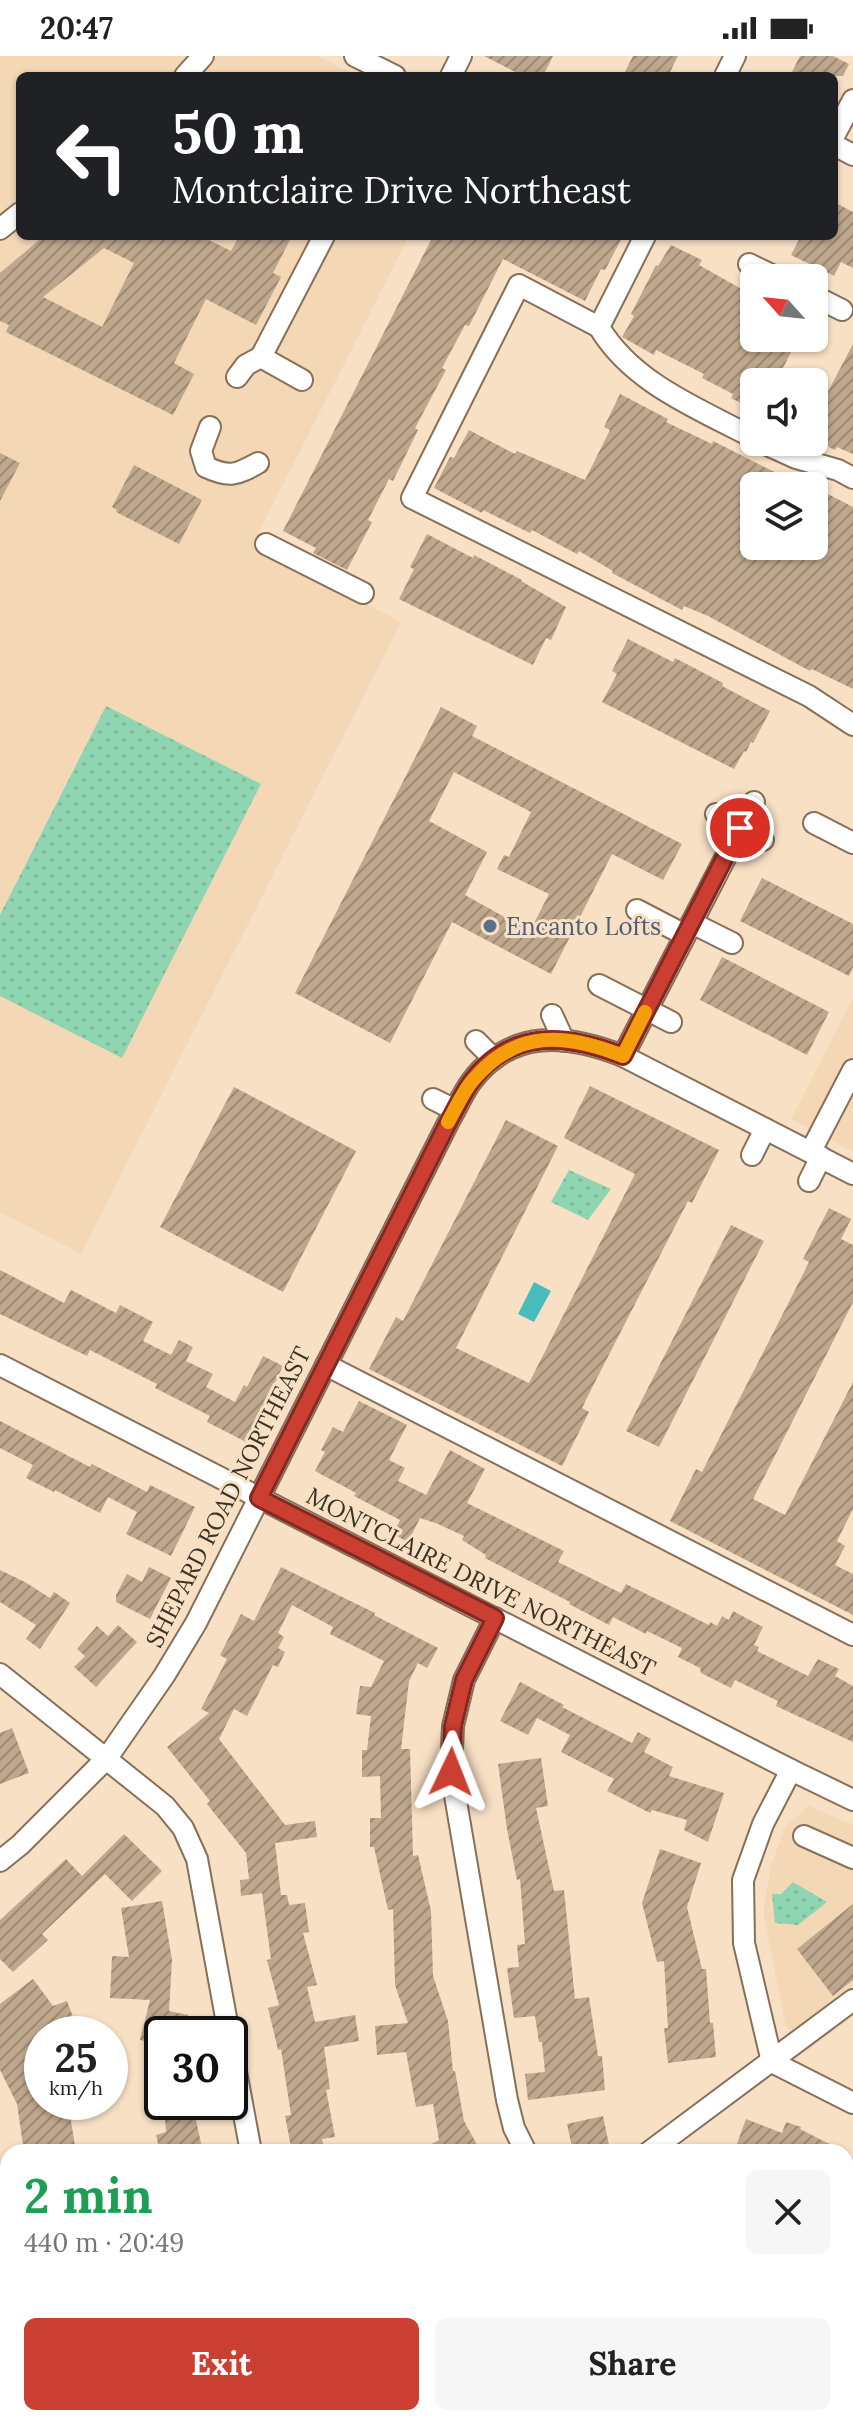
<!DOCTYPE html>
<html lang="en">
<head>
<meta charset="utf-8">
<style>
  :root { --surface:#fff; --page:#f6f6f6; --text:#222; --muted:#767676; --accent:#cb3e32 }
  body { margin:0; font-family:Lora,serif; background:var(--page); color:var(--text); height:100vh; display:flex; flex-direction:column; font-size:30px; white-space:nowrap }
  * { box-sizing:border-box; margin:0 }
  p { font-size:26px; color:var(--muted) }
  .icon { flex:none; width:44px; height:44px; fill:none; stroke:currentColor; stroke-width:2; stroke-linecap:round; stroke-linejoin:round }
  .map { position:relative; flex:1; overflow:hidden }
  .panel { position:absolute; left:0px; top:2088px; width:854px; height:282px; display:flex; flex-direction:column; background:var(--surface); border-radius:24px 24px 0 0; box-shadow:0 2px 6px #0004 }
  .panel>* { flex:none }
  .top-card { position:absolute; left:16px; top:16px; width:822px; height:168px; border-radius:12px; box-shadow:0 2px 6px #0004; background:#202124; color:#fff; overflow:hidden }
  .needle { width:52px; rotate:297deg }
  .fabs { position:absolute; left:740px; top:208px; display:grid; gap:16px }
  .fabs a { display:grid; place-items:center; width:88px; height:88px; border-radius:12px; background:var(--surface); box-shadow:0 2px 6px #0004; font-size:40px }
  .speed { position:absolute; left:24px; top:1960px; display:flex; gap:16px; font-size:40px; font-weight:700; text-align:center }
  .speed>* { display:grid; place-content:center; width:104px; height:104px; border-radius:50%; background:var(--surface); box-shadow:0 2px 6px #0004; line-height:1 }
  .speed small { font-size:20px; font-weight:400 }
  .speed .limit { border:4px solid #111; border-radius:12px; background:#fff; color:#111 }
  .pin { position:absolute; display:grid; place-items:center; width:68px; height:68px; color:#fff; margin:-34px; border:4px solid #fff; border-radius:50%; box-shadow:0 2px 8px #0007 }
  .me { position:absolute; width:88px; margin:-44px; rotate:2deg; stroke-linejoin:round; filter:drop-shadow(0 0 6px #0008) }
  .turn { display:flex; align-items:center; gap:28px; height:168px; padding:0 24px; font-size:36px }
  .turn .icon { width:104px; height:104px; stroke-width:2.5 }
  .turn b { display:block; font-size:56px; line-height:68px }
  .round { display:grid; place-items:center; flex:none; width:84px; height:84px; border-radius:12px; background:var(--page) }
  .overview { display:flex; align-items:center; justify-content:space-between; height:136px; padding:0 24px }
  h1 { font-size:48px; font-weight:700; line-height:60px; color:#1e9e55 }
  .button { display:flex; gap:16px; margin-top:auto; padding:16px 24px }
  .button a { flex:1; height:92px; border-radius:12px; background:var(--accent); color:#fff; font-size:32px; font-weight:700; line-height:92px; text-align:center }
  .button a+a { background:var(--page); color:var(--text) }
  .status { display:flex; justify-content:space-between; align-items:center; height:56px; padding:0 40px; background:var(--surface); direction:ltr }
  .status svg { height:22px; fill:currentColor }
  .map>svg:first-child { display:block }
  .built { fill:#f4d7b5 }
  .green { fill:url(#green-dots) }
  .water { fill:#49bdbe }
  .building { fill:url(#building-hatch); fill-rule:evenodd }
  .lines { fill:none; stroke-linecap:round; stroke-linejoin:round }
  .minor-casing { stroke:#867058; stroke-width:24 }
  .minor { stroke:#fff; stroke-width:20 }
  .route-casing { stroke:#842820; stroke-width:20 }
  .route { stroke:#cb3e32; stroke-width:14 }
  .slow { stroke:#f59e0b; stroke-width:14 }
  .service-dot { fill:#5c6f8a; stroke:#f8e0c5; stroke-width:3 }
  .labels { text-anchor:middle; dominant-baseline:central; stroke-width:6; stroke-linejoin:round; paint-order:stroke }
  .service-label { font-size:24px; fill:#4e5e75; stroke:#f8e0c5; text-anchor:start }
  .street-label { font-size:24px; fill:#3b3227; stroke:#f8e0c5 }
</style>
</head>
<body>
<div class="status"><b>20:47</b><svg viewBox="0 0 49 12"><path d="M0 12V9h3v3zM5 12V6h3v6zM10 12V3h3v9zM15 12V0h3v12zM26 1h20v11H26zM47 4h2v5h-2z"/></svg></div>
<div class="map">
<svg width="853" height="2369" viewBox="0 0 853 2369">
  <defs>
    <pattern id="green-dots" width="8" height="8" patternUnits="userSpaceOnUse" patternTransform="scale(2)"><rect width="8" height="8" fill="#8fd5b1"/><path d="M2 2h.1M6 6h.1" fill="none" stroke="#7cb798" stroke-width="1.8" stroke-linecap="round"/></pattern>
    <pattern id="building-hatch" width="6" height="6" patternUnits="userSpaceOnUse" patternTransform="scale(2)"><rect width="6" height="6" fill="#bea78d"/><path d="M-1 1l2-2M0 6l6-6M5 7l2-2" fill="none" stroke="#9c8973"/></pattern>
  </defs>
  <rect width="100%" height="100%" fill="#f8e0c5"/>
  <g class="built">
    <path d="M 0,0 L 318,0 L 358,20 L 20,20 L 20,180 L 409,180 L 253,488 L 401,566 L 81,1198 L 0,1156 Z"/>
    <path d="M 853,942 L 853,1096 L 791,1063 Z"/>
    <path d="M 809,1750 L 853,1769 L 853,1959 L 802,1999 L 785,1967 L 763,1856 L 771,1809 L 786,1770 Z"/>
  </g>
  <g class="green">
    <path d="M 106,650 L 261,728 L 122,1002 L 0,940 L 0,859 Z"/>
    <path d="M 569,1114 L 611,1133 L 588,1164 L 551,1146 Z"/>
    <path d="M 793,1826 L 827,1846 L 798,1869 L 775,1867 L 772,1838 L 781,1838 Z"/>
    <path d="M 0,2272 L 8,2318 L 8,2362 L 16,2362 L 17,2369 L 0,2369 Z"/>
  </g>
  <path class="water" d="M 534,1226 L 551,1235 L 534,1266 L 518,1258 Z"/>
  <g class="building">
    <path d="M 484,0 L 553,0 L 543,20 L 523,20 Z"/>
    <path d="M 633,0 L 678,0 L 668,20 L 623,20 Z"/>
    <path d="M 800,0 L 833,0 L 849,8 L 843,20 L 800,20 L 792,16 Z"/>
    <path d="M 834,146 L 853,156 L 853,212 L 841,206 L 834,220 L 791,199 L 801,180 L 834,180 Z"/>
    <path d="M 44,180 L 201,180 L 231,195 L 239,180 L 292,180 L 273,217 L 281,221 L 256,269 L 206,243 L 174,307 L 194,318 L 173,359 L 6,276 L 9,269 L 0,265 L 0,217 ZM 104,192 L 134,207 L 102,271 L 43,241 Z"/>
    <path d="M 433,180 L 623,180 L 605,214 L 601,213 L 585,245 L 503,203 L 469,270 L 465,269 L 442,312 L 446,314 L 415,372 L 418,374 L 393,425 L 389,423 L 368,464 L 372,466 L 347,514 L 313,497 L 316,492 L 283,475 Z"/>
    <path d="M 671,189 L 702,204 L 699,209 L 754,240 L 754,282 L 798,282 L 776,326 L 754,326 L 754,354 L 731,342 L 733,338 L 702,322 L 704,318 L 656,294 L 654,299 L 622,281 L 634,260 L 631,258 L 656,209 L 658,210 Z"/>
    <path d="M 853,288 L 853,398 L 837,391 L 835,394 L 814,384 L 814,362 Z"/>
    <path d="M 620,338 L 668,363 L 666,366 L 712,388 L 713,385 L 802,430 L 754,430 L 754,490 L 814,490 L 814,436 L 822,440 L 824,436 L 853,451 L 853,633 L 812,613 L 810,615 L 708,560 L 684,550 L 682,554 L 612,517 L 613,515 L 579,495 L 577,498 L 532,474 L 530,477 L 483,454 L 482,457 L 434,432 L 450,401 L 454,402 L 469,374 L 515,398 L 517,395 L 585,424 L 610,374 L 604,371 Z"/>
    <path d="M 0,397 L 20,407 L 0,445 Z"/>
    <path d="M 134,409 L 202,444 L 179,488 L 116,456 L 117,454 L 112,451 Z"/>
    <path d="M 427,478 L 473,502 L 474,499 L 522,524 L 521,525 L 566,551 L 551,584 L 546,582 L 533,609 L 399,543 L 414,513 L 410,511 Z"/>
    <path d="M 628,583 L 673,606 L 675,602 L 723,627 L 722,630 L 770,655 L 753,687 L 751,686 L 746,696 L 744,695 L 734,713 L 602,646 L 617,618 L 612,615 Z"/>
    <path d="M 441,651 L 477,670 L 472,680 L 682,788 L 663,824 L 612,798 L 551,918 L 452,866 L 390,987 L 295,937 ZM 454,716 L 531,756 L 509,801 L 504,799 L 497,813 L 549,838 L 530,875 L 465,839 L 487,796 L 429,765 Z"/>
    <path d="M 762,822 L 853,868 L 853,911 L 849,920 L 740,865 Z"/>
    <path d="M 722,901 L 829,956 L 807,999 L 700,944 Z"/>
    <path d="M 590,1030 L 719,1094 L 692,1147 L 688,1145 L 597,1322 L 582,1352 L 589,1356 L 562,1410 L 369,1313 L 396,1261 L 403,1265 L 506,1064 L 558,1090 L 456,1292 L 529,1327 L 635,1118 L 564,1082 Z"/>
    <path d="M 234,1031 L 356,1095 L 283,1236 L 160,1171 Z"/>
    <path d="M 829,1152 L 851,1163 L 841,1183 L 853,1189 L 853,1246 L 753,1443 L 785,1459 L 853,1326 L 853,1453 L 837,1485 L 845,1490 L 835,1509 L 853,1518 L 853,1559 L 670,1465 L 696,1413 L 702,1416 L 793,1238 L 809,1206 L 803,1203 Z"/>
    <path d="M 731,1169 L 764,1185 L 659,1391 L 626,1375 Z"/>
    <path d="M 0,1214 L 64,1247 L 71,1234 L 116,1257 L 120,1249 L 153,1266 L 143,1285 L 171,1299 L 179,1284 L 193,1291 L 186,1305 L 213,1318 L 206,1331 L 235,1346 L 244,1329 L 247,1331 L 263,1300 L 283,1310 L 246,1386 L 207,1366 L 210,1360 L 155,1332 L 157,1328 L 90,1294 L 87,1300 L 0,1258 Z"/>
    <path d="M 359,1345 L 407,1369 L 389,1404 L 405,1412 L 398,1425 L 426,1439 L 450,1394 L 485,1413 L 467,1447 L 564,1495 L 558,1506 L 621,1537 L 626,1528 L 709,1569 L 710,1566 L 717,1570 L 722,1560 L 729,1564 L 733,1555 L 763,1571 L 754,1589 L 759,1591 L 757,1595 L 808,1620 L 818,1603 L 839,1613 L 835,1620 L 853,1630 L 853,1686 L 776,1650 L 778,1645 L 735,1624 L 731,1632 L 701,1617 L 700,1612 L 678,1601 L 682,1592 L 647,1575 L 646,1578 L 613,1561 L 609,1569 L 569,1548 L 570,1546 L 485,1502 L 486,1499 L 462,1484 L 464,1480 L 438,1468 L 420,1462 L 408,1486 L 393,1478 L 400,1464 L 354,1440 L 356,1437 L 315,1415 L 325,1396 L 321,1394 L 333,1371 L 343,1376 Z"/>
    <path d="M 0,1365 L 90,1411 L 92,1408 L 147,1436 L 150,1429 L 195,1451 L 171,1500 L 126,1478 L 137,1456 L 108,1441 L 100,1457 L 55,1434 L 54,1436 L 26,1422 L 33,1409 L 0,1392 Z"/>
    <path d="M 149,1511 L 171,1522 L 150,1563 L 116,1546 L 116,1539 L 127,1518 L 142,1526 Z"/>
    <path d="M 281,1511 L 375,1557 L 374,1559 L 438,1592 L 427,1612 L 418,1607 L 409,1625 L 401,1693 L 410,1693 L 413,1800 L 418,1799 L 431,1855 L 433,1920 L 448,1965 L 453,2015 L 455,2015 L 464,2065 L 481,2096 L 418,2096 L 439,2084 L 433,2048 L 416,2051 L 406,1996 L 377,1999 L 375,1970 L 408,1967 L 395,1929 L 393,1853 L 388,1854 L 374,1791 L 370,1791 L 370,1762 L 381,1762 L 380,1720 L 362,1721 L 362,1694 L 367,1694 L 371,1660 L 356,1658 L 360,1630 L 371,1631 L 384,1605 L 330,1578 L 333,1571 L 292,1549 L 278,1577 L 284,1581 L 278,1592 L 285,1596 L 278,1611 L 273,1609 L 247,1660 L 234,1653 L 219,1683 L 285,1769 L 315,1765 L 317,1781 L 275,1787 L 281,1839 L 287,1839 L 289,1849 L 305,1847 L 309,1876 L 303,1877 L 317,1929 L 307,1931 L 315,1966 L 355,1959 L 359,1985 L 324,1991 L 330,2033 L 326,2034 L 335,2081 L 322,2083 L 325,2096 L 292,2096 L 285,2060 L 291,2059 L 281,1993 L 278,1994 L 268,1952 L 279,1949 L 267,1904 L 271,1903 L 262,1837 L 241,1840 L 240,1824 L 249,1823 L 246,1797 L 207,1748 L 210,1745 L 167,1691 L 209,1657 L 201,1653 L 227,1603 L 220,1599 L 241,1558 L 254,1565 Z"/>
    <path d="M 0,1514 L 25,1526 L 50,1542 L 54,1536 L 70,1547 L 40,1593 L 26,1583 L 36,1569 L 0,1546 Z"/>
    <path d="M 118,1569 L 137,1586 L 96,1631 L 74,1611 L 85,1600 L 77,1593 L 97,1570 L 108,1580 Z"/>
    <path d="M 520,1626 L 564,1649 L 562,1651 L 632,1687 L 638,1676 L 651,1683 L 644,1696 L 673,1711 L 669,1720 L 724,1737 L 708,1786 L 684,1774 L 687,1764 L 652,1754 L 650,1757 L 607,1735 L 614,1723 L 561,1696 L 570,1679 L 537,1662 L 528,1679 L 500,1665 Z"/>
    <path d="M 12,1672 L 29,1717 L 0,1728 L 0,1677 Z"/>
    <path d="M 541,1702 L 548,1750 L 536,1752 L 554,1835 L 564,1834 L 575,1943 L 589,1941 L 598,2000 L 602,2000 L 605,2034 L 528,2044 L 525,2018 L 545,2016 L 542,1986 L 539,1986 L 535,1960 L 514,1962 L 507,1912 L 519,1911 L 517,1889 L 525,1888 L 520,1823 L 517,1824 L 507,1773 L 498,1708 Z"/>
    <path d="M 124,1778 L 162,1815 L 132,1845 L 105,1818 L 42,1878 L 48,1884 L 13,1916 L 0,1903 L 0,1864 L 66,1803 L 82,1820 Z"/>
    <path d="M 660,1793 L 701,1807 L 687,1851 L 702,1913 L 706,1913 L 710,1967 L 713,1967 L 716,2001 L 668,2007 L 664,1972 L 668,1972 L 664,1905 L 657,1906 L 642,1847 Z"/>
    <path d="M 162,1845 L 172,1904 L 169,1955 L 188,1959 L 184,1978 L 162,1978 L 162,1989 L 140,1984 L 150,1944 L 110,1942 L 112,1900 L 129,1901 L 121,1852 Z"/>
    <path d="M 853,1848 L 853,1924 L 833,1940 L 797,1893 Z"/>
    <path d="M 33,1923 L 53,1950 L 67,1945 L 76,1969 L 51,1978 L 42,1978 L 42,1981 L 32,1985 L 40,2001 L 29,2006 L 42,2031 L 42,2046 L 68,2046 L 76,2096 L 24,2096 L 17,2048 L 0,2014 L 0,1948 Z"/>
    <path d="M 164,2046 L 192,2046 L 203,2096 L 160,2096 L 156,2079 L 166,2076 Z"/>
    <path d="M 603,2060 L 609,2089 L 573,2096 L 567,2068 Z"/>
    <path d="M 746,2063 L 782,2077 L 786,2066 L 801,2071 L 800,2073 L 845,2096 L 734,2096 Z"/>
  </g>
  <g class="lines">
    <defs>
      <g id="minor">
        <path d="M 355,0 L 395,20"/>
        <path d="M 185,20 L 203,0"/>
        <path d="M 451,20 L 461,0"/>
        <path d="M 725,20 L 735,0"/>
        <path d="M 834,80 L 853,44"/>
        <path d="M 834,89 L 853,99"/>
        <path d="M 0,173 L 20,157"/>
        <path d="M 645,180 L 599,271 C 632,327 699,353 754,382"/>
        <path d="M 749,208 L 778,222"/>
        <path d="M 814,240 L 842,254"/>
        <path d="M 599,271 L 519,229 L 412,442 L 809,640 L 853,669"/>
        <path d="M 261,301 L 324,180"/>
        <path d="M 237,321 L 246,309 L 261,301 L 302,324"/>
        <path d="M 210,371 L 201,395 L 206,411 C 230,422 236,419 258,407"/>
        <path d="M 761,386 L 796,402 L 838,414 L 853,422"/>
        <path d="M 266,488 L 363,537"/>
        <path d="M 716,758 L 763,784"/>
        <path d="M 814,767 L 853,787"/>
        <path d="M 637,854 L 685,879"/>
        <path d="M 692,867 L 732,887"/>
        <path d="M 599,929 L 671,966"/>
        <path d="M 552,959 L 564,985"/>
        <path d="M 476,985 L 494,1003"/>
        <path d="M 623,1000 L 754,746"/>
        <path d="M 433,1043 L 455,1054"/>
        <path d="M 811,1095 L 853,1014"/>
        <path d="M 752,1099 L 765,1073"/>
        <path d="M 809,1125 L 821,1101"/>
        <path d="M 0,1309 L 791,1714 L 853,1744"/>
        <path d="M 326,1309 L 853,1579"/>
        <path d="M 495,1562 L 464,1624 L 453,1670 L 451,1716 L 507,2044 L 514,2072 L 526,2096"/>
        <path d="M 0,1618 L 165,1750 L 183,1772 L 197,1803 L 229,1978"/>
        <path d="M 791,1714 L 763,1768 L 743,1824 L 744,1887 L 772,2006 L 853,2047"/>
        <path d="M 804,1780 L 853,1802"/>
        <path d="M 0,1805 L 20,1789 L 107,1702 L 164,1620 L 196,1567 L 450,1063 C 457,1051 463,1037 471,1026 C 511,972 567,978 623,1000 L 853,1118"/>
        <path d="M 230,1983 L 251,2096"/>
        <path d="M 649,2096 L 853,1944"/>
        <path d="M 0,2196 L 8,2250"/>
        <path d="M 846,2346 L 853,2350"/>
        <path d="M 26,2362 L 27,2369"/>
        <path d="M 374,2362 L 379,2369"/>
        <path d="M 264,2369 L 276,2362"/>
      </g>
    </defs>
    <use href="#minor" class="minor-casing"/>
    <use href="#minor" class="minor"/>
  </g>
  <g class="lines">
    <defs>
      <path id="route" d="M 451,1716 L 453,1670 L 464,1624 L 495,1562 L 259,1442 L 450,1063 C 457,1051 463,1037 471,1026 C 511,972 567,978 623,1000 L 740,772"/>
    </defs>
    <use href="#route" class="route-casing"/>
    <use href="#route" class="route"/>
    <path class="slow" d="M 448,1066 C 456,1052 463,1035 474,1023 C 517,973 566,977 623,1000 L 645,956"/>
  </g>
  <circle class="service-dot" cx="490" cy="870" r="8"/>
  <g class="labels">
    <g class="service-label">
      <text x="506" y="870">Encanto Lofts</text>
    </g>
    <g class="street-label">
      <text transform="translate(228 1441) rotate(-63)">SHEPARD ROAD NORTHEAST</text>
      <text transform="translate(481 1526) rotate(27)">MONTCLAIRE DRIVE NORTHEAST</text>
    </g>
  </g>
</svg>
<div class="fabs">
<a><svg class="needle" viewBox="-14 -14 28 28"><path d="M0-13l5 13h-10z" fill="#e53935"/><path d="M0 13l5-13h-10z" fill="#767676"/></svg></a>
<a><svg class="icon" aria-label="sound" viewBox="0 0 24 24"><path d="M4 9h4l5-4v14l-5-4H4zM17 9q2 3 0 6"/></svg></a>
<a><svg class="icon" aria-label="layers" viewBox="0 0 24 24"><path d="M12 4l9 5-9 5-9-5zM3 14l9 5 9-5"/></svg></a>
</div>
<div class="speed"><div>25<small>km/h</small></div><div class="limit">30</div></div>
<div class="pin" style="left:740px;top:772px;background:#d93025"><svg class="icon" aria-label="arrive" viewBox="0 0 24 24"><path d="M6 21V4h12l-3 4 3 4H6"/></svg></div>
<svg class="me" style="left:451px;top:1716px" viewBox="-20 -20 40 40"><path d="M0-17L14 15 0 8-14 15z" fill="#cb3e32" stroke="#fff" stroke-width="4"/></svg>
<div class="top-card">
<div class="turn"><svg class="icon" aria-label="left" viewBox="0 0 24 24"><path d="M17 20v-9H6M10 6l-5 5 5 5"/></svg><div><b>50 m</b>Montclaire Drive Northeast</div></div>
</div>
<section class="panel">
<div class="overview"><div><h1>2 min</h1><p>440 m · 20:49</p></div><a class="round"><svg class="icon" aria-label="close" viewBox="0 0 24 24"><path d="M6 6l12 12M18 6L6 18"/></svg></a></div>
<div class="button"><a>Exit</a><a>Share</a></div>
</section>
</div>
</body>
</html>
